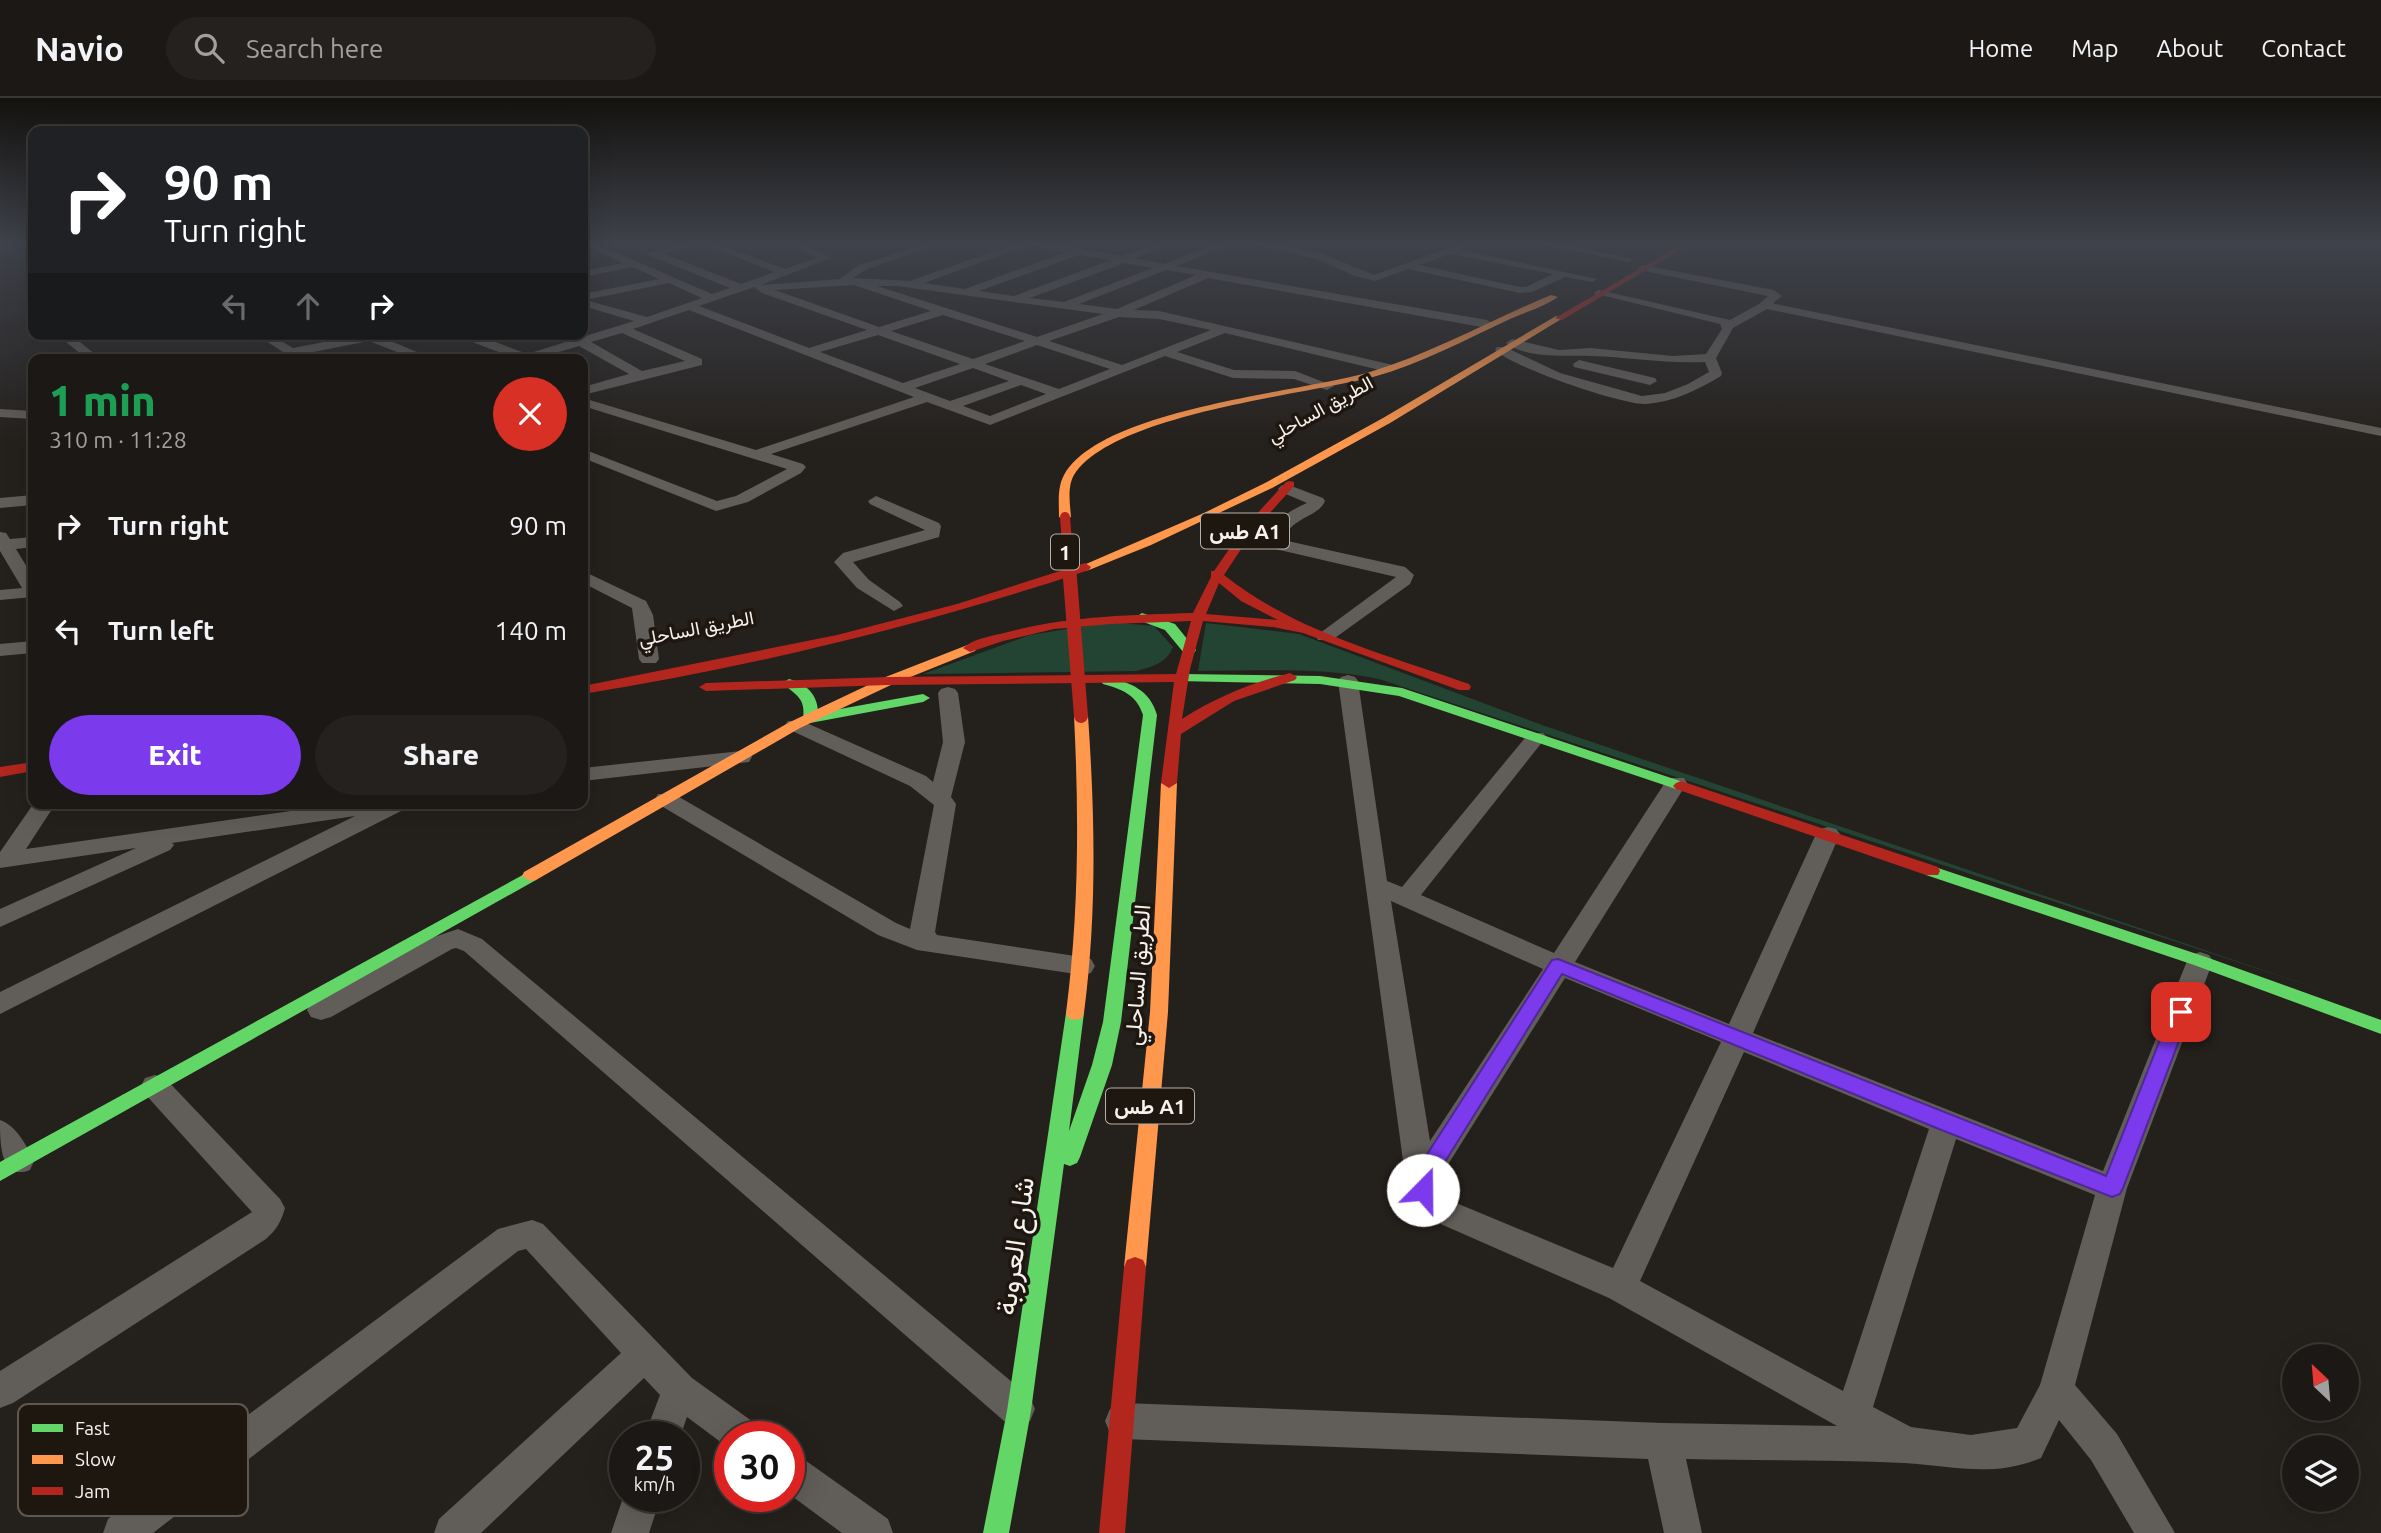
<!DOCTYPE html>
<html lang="en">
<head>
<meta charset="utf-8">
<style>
  :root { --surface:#1b1815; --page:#24211e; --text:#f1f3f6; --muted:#a0a0a0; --line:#393734; --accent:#7c3aed }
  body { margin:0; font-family:Ubuntu,Vazirmatn,sans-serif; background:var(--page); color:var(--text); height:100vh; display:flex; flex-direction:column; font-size:26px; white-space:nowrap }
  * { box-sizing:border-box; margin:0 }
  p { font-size:23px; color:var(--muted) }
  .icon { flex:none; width:38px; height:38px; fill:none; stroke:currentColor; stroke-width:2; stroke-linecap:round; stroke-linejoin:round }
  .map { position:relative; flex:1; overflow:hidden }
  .details { position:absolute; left:28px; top:256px; width:560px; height:455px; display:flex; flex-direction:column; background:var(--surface); border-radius:14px; box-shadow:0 7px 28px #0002,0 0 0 2px var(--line) }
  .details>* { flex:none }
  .top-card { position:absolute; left:28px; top:28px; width:560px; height:214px; border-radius:14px; box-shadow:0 7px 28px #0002,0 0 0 2px var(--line); background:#202124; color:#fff; overflow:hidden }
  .needle { width:46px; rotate:334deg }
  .controls { position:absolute; left:2282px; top:1246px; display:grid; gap:14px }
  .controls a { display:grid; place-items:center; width:77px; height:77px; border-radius:50%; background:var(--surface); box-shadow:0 7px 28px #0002,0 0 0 2px var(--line); font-size:35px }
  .speed { position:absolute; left:609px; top:1323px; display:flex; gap:14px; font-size:35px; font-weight:700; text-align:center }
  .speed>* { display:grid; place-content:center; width:91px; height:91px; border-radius:50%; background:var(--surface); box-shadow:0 7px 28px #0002,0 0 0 2px var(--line); line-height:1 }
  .speed small { font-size:18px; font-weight:400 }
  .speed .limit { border:10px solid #d22; background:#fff; color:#111 }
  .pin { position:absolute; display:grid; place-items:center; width:60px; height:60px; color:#fff; margin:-30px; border-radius:14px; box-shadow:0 4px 10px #0006 }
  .me { position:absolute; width:77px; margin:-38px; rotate:22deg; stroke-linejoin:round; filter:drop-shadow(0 0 5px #0008) }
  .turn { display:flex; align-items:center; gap:24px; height:147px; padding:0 21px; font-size:32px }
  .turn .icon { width:91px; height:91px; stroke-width:2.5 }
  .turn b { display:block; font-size:49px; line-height:60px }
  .lanes { display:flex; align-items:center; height:66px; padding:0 21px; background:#0003; justify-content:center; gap:35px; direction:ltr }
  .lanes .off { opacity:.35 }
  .round { display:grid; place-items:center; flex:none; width:74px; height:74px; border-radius:37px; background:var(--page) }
  .headline { display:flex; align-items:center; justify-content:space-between; height:119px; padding:0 21px }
  h1 { font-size:42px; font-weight:800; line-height:52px; color:#1e9e55 }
  .primary-button { display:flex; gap:14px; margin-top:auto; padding:14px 21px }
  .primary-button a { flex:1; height:80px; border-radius:42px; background:var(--accent); color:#fff; font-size:28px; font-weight:800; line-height:80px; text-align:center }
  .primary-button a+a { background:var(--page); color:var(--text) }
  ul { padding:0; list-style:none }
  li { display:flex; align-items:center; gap:21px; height:105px; padding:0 21px }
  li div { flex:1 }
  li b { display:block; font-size:26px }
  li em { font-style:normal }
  header { display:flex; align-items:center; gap:42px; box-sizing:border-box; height:98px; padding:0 35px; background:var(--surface); border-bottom:2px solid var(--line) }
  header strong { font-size:33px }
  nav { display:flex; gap:38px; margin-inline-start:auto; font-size:24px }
  .search { width:490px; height:63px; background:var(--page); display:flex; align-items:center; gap:18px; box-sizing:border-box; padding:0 24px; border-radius:38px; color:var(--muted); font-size:26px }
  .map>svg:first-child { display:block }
  .green { fill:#234333 }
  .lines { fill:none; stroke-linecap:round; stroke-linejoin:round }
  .street { fill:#615d58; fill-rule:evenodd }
  .fast { fill:#63d668; fill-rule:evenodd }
  .slow { fill:#ff974d; fill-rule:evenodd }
  .jam { fill:#b3261e; fill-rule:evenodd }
  .jam-bridge-far1 { stroke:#b3261e; stroke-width:10 }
  .jam-bridge { stroke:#b3261e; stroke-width:14 }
  .route { fill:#7c3aed; stroke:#51269a; stroke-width:2 }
  .labels { text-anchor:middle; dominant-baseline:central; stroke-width:7; stroke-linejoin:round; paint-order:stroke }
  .far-street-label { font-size:19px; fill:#f6f1ec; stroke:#1e170f }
  .shield { fill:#1e170f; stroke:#b5b0aa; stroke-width:2 }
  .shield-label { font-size:21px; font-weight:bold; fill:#f6f1ec }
  .street-label { font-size:23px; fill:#f6f1ec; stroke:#1e170f }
  .near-street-label { font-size:28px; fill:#f6f1ec; stroke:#1e170f }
  .key { fill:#1e170f; stroke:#5f5851; stroke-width:2 }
  .key-label { font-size:19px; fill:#f6f1ec }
</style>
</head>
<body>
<header>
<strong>Navio</strong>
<div class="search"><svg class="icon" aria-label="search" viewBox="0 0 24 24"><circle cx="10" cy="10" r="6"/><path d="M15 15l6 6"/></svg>Search here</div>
<nav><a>Home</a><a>Map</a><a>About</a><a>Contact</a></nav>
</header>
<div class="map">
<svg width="2381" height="1435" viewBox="0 0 2381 1435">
  <rect width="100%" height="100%" fill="#24201c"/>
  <g class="green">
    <path d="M 1110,524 L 1154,528 L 1173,549 C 1167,565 1152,569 1136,573 L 923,576 L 1030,537 Z"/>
    <path d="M 1206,525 L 1299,536 L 1542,627 L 2322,892 L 1379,581 C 1320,569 1258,573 1198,573 Z"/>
  </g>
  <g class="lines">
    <g class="street">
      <path d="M 583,145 L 594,145 L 712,196 L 730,190 L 646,156 L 681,145 L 697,145 L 664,156 L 741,186 L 775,174 L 700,145 L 714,145 L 785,171 L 817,160 L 789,145 L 802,145 L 831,160 L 761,187 L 840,181 L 859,167 L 928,145 L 943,145 L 867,171 L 853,180 L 910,183 L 1017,145 L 1048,145 L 1122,158 L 1158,145 L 1172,145 L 1135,160 L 1164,166 L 1218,145 L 1232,145 L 1177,168 L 1487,222 L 1493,226 L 1487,230 L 1208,180 L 1134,212 L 1159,213 L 1393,267 L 1394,270 L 1388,274 L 1225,235 L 1177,254 L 1234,272 L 1295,273 L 1334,288 L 1327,292 L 1294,281 L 1233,280 L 1165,258 L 990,327 L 927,304 L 771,356 L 803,366 L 806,369 L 801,375 L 748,404 L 716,413 L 583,360 L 583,351 L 717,403 L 736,398 L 787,371 L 583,308 L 583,300 L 756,352 L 914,299 L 689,212 L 633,231 L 702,261 L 702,267 L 583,297 L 583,289 L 629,276 L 579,248 C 519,267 517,261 460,239 L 458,236 L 475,236 L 527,256 L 634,223 L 583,208 L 583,196 L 659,181 L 633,169 L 583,179 L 583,173 L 623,165 ZM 1029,147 L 1066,154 L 965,191 L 924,185 ZM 1079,157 L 1111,162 L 1014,198 L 979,193 ZM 1124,165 L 1153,170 L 1064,204 L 1030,200 ZM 1166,172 L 1196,177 L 1117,211 L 1079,206 ZM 669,185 L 702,200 L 647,219 L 585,202 ZM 854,187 L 931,213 L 879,229 L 775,192 ZM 877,188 L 897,188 L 1103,216 L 1037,239 ZM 754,189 L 762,195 L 867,232 L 809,250 L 699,208 ZM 943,217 L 1025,243 L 973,261 L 891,233 ZM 1119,219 L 1159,221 L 1211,232 L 1122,267 L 1049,243 ZM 622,235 L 685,263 L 642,273 L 591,244 ZM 878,237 L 960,266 L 903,285 L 820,254 ZM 1037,247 L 1110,271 L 1059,291 L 985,266 ZM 973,270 L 1009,283 L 950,303 L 915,290 ZM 1021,287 L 1046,296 L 990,318 L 963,308 Z"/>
      <path d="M 1247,145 L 1268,145 L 1320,155 L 1374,177 L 1462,145 L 1476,145 L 1461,152 L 1597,181 L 1592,184 L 1565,179 L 1532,194 L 1520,195 L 1408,171 L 1375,183 L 1355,178 L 1317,161 ZM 1451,156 L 1553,176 L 1526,189 L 1520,189 L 1419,167 Z"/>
      <path d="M 1534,145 L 1556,145 L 1634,161 L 1629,164 Z"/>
      <path d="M 1643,167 L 1774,192 L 1782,198 L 1773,205 L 1775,206 L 2381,330 L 2381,338 L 1767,211 L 1733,230 L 1716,260 L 1722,275 L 1721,278 C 1697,292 1674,304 1646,306 C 1622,307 1512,269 1495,252 L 1497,249 L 1505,249 L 1560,275 L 1642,298 L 1665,295 L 1688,286 L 1709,274 L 1705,264 C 1666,266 1629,259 1591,258 C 1566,257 1526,261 1506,245 L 1512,241 L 1559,252 L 1590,250 L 1673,258 L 1706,256 L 1722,231 L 1720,226 L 1593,195 L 1599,192 L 1730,222 L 1759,206 L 1768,198 L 1639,172 L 1638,170 Z"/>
      <path d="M 33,194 L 33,206 L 25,200 Z"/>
      <path d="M 56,236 L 70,236 L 101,261 L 87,261 Z"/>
      <path d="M 255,236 L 270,236 L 293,250 L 365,236 L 391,236 L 384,240 L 433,261 L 415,261 L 369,243 L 303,256 L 309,261 L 294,261 Z"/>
      <path d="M 1579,262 L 1655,280 L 1657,283 L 1650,287 L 1574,269 L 1573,266 Z"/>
      <path d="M 0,311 L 33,313 L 33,321 L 0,319 Z"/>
      <path d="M 1286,386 L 1323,400 L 1325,403 C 1319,419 1291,419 1283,442 L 1405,469 L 1414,477 L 1410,486 L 1332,542 L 1318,542 L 1316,538 L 1396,479 L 1271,450 L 1266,442 C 1275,423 1288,413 1307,405 L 1281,394 L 1278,391 L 1281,388 Z"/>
      <path d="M 33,397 L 33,407 L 0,410 L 0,400 Z"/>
      <path d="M 876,398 L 939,425 L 941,428 L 939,439 L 853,464 L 869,482 L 900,504 L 903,508 L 894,513 L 857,490 L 834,464 L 843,455 L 925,432 L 870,406 L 868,403 Z"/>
      <path d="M 0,434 L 6,435 L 10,441 L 33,439 L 33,449 L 16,451 L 33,479 L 33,499 L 0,502 L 0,492 L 22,490 L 0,453 Z"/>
      <path d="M 583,473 L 646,503 L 653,517 L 659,561 L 656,565 L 642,565 L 639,561 L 632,510 L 583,485 Z"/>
      <path d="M 33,543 L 33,555 L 0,558 L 0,546 Z"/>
      <path d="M 1348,577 L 1355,579 L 1358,583 L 1387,783 L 1402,789 L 1529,635 L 1543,635 L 1547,639 L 1543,643 L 1421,797 L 1554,855 L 1668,680 L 1684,680 L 1687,685 L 1575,864 L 1729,926 L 1816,736 L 1820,731 L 1828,729 L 1836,731 L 1840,736 L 1753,935 L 2103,1073 L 2187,863 L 2191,857 L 2200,854 L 2209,857 L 2213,863 L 2127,1090 L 2075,1287 L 2117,1336 L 2175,1435 L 2134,1435 L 2091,1362 L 2059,1322 L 2041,1360 C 1992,1380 1954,1368 1904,1365 C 1832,1361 1758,1363 1686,1361 L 1702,1435 L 1664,1435 L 1648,1361 L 1123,1341 L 1110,1335 L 1105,1323 L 1110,1311 L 1123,1305 L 1663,1325 L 1837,1328 L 1609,1200 L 1427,1120 L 1407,1092 L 1338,583 L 1341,579 ZM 1391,803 L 1543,871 L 1430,1043 ZM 1565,880 L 1721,944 L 1613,1170 L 1449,1102 L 1437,1084 ZM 1744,954 L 1929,1031 L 1843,1293 L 1640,1183 ZM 1956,1041 L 2095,1097 L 2040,1287 L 2017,1330 L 1971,1337 L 1911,1329 L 1873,1309 Z"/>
      <path d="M 948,589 L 955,591 L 958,595 L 965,644 L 951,699 L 956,706 L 935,834 L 937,837 L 1082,859 L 1091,861 L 1095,868 L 1091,875 L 1082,877 L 917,852 L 878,837 L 658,706 L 655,701 L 658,696 L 674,696 L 896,825 L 910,831 L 934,707 L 910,688 L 788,631 L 785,627 L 788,623 L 802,623 L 926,678 L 933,684 L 943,644 L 938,595 L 941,591 Z"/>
      <path d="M 741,653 L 749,654 L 752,659 L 749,664 L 583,683 L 583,670 Z"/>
      <path d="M 34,705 L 56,705 L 26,751 L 347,705 L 410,705 L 407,710 L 0,916 L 0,894 L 355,718 L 172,745 L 174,747 L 170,752 L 0,829 L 0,811 L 136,750 L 0,770 L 0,754 Z"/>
      <path d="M 458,831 L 482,841 L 1030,1299 L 1035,1311 L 1030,1323 L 1017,1328 L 1004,1323 L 464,853 L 456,850 L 452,851 L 331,919 L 321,922 L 311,919 L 307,912 L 311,905 L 434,839 Z"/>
      <path d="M 155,977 L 165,980 L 280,1101 L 285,1110 C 281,1124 277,1131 266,1141 L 13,1305 L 0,1310 L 0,1273 L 252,1114 L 145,996 L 141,988 L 145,980 Z"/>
      <path d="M 0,1022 C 17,1028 26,1047 34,1063 L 30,1072 C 0,1084 0,1045 0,1022 Z"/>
      <path d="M 532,1122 L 543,1126 L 692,1280 L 756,1326 L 761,1339 L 730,1339 L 730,1351 L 687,1319 L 680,1339 L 644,1339 L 660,1297 L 644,1280 L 481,1435 L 434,1435 L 439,1421 L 621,1255 L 526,1151 L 518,1153 L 153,1435 L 103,1435 L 108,1421 L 498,1131 Z"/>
      <path d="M 789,1354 L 802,1360 L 888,1421 L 893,1435 L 842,1435 L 789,1396 Z"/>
      <path d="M 625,1394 L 625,1398 L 661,1398 L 649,1435 L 611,1435 Z"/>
    </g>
    <g class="fast">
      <path d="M 1142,515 L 1175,526 L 1196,552 L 1194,555 L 1184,555 L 1165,532 L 1138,522 L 1136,519 Z"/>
      <path d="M 1183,576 L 1320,578 L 1402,590 L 1686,685 L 1689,688 L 1686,691 L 1676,691 L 1399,598 L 1320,586 L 1178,583 L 1176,580 Z"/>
      <path d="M 1108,579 C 1131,585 1150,592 1157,617 L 1121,924 L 1112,967 L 1080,1059 L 1077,1065 L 1070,1068 L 1064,1066 L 1031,1313 L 1009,1435 L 983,1435 L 1007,1313 L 1066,915 L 1068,910 L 1075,908 L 1082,910 L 1084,915 L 1069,1033 L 1092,967 L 1103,924 L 1143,617 C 1137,597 1122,591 1103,586 L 1101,583 Z"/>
      <path d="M 789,581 C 806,586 818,596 818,615 L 923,596 L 930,600 L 923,604 L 810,625 L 803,621 C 806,600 796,597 782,585 Z"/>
      <path d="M 1932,768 L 2206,859 L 2381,922 L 2381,936 L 2194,867 L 1926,777 L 1924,773 Z"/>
      <path d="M 530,773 L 536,774 L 538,778 L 536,782 L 0,1083 L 0,1064 Z"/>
    </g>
    <g class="slow">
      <path d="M 1551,197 L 1558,199 C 1544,209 1525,214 1510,221 C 1465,242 1420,266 1373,279 C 1303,297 1113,316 1074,377 C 1067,389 1070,406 1071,419 L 1065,422 L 1059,419 C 1059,405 1057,390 1064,377 C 1102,310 1298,295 1370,274 C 1433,255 1491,222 1551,197 Z"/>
      <path d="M 1556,218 L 1563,220 L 1390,325 L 1272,390 L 1151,447 L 1089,472 L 1085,473 L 1079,469 L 1204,415 L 1265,385 L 1383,320 Z"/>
      <path d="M 970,546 L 977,550 L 975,553 L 893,586 L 800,630 L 536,782 L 530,783 L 522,778 L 524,774 L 790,624 L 883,580 Z"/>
      <path d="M 1081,614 L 1088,618 C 1095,718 1097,816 1084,915 L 1082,920 L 1075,922 L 1068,920 L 1066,915 C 1079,816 1079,718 1074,618 Z"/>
      <path d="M 1169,680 L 1177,685 L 1168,914 L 1146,1169 L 1143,1176 L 1135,1179 L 1127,1176 L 1124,1169 L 1150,914 L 1161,685 Z"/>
    </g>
    <g class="jam">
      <path d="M 1684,145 L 1692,145 L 1562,222 L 1555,220 Z"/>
      <path d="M 1290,383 L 1294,384 L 1294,388 L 1251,436 L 1224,477 C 1294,533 1385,556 1469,586 L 1471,589 L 1469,592 L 1459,592 L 1303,535 L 1273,529 L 1203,523 L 1190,571 L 1182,621 C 1216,599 1251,585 1290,575 L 1297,579 L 1295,582 L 1234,603 L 1181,636 L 1177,685 L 1169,690 L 1161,685 L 1174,584 L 888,587 L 706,593 L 699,589 L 706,585 L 888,579 L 1176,576 L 1191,523 L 1111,526 L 1054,531 L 1003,543 L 970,554 L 963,550 C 973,541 991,538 1004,535 C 1066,518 1129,517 1193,515 L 1211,479 L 1211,473 L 1214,473 L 1243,431 L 1286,384 ZM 1219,485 L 1241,503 L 1278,522 L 1206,516 Z"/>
      <path d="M 1085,465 L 1091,469 L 1089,472 C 924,527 755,568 583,596 L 583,588 L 837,537 L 957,506 Z"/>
      <path d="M 33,664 L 33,673 L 0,679 L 0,669 Z"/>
      <path d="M 1681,683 L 1938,769 L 1940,773 L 1938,777 L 1926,777 L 1676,691 L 1673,688 L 1676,685 Z"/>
      <path d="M 1135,1159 L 1143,1162 L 1146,1169 L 1125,1435 L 1099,1435 L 1124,1169 L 1127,1162 Z"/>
    </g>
    <path class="jam-bridge-far1" d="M 1065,419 L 1069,470"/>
    <path class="jam-bridge" d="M 1069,468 L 1081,618"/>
  </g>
  <linearGradient id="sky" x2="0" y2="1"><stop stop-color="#14120f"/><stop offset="0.42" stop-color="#3f424b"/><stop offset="1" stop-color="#3f424b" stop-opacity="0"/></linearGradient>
  <rect width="2381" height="346" fill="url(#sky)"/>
  <path class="route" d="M 1558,861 L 2106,1078 L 2171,914 L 2174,909 L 2187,909 L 2190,914 L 2123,1090 L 2120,1096 L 2112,1099 L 1939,1031 L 1562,876 L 1433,1083 L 1430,1099 L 1423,1101 L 1415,1099 L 1411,1082 L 1415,1075 L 1552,862 Z"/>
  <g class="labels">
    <g class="far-street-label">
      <text transform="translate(1320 311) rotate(-29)">الطريق الساحلي</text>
      <text transform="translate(696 530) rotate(-11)">الطريق الساحلي</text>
    </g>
    <g class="shield">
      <rect x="1201" y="415.5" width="88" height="35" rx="5"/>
      <rect x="1051" y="436.5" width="28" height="35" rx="5"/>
      <rect x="1106" y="990.5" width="88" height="35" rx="5"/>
    </g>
    <g class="shield-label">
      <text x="1245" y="433">طس A1</text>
      <text x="1065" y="454">1</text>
      <text x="1150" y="1008">طس A1</text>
    </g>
    <g class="street-label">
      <text transform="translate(1137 877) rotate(-86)">الطريق الساحلي</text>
    </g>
    <g class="near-street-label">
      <text transform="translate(1014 1148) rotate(-82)">شارع العروبة</text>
    </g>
  </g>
  <rect x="18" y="1306" width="230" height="112" rx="10" class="key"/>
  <rect x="32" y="1326" width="31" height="8" fill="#63d668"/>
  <rect x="32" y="1357" width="31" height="9" fill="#ff974d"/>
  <rect x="32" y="1389" width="31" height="8" fill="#b3261e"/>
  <g class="key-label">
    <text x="75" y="1337">Fast</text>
    <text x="75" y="1368">Slow</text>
    <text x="75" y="1400">Jam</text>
  </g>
</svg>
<div class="controls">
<a><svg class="needle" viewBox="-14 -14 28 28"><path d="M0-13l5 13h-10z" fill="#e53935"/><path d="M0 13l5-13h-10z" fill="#a0a0a0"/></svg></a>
<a><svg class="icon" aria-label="layers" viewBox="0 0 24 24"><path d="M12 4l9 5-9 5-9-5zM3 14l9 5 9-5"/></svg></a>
</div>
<div class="speed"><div>25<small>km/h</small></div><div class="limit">30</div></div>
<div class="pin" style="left:2181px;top:914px;background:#d93025"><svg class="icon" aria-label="arrive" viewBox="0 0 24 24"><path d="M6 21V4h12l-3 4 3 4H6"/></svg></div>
<svg class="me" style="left:1423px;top:1092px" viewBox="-20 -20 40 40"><circle r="19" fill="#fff"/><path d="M0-13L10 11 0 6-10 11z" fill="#7c3aed"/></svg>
<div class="top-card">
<div class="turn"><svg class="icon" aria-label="right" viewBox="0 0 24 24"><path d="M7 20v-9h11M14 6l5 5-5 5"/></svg><div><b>90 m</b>Turn right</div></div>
<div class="lanes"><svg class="icon off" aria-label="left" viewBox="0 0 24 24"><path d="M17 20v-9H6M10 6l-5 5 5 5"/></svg><svg class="icon off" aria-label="ahead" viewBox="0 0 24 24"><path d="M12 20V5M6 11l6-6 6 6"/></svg><svg class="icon" aria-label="right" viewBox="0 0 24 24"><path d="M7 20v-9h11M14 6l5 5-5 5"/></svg></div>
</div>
<section class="details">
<div class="headline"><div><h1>1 min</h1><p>310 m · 11:28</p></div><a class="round" style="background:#d93025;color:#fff"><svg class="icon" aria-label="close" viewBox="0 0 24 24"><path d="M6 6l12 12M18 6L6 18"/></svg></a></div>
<ul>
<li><svg class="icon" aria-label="right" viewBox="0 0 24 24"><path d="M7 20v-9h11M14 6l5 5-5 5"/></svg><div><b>Turn right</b></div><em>90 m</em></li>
<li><svg class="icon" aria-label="left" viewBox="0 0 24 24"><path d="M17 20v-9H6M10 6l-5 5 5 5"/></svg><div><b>Turn left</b></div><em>140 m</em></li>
</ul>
<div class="primary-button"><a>Exit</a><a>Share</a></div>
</section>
</div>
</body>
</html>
